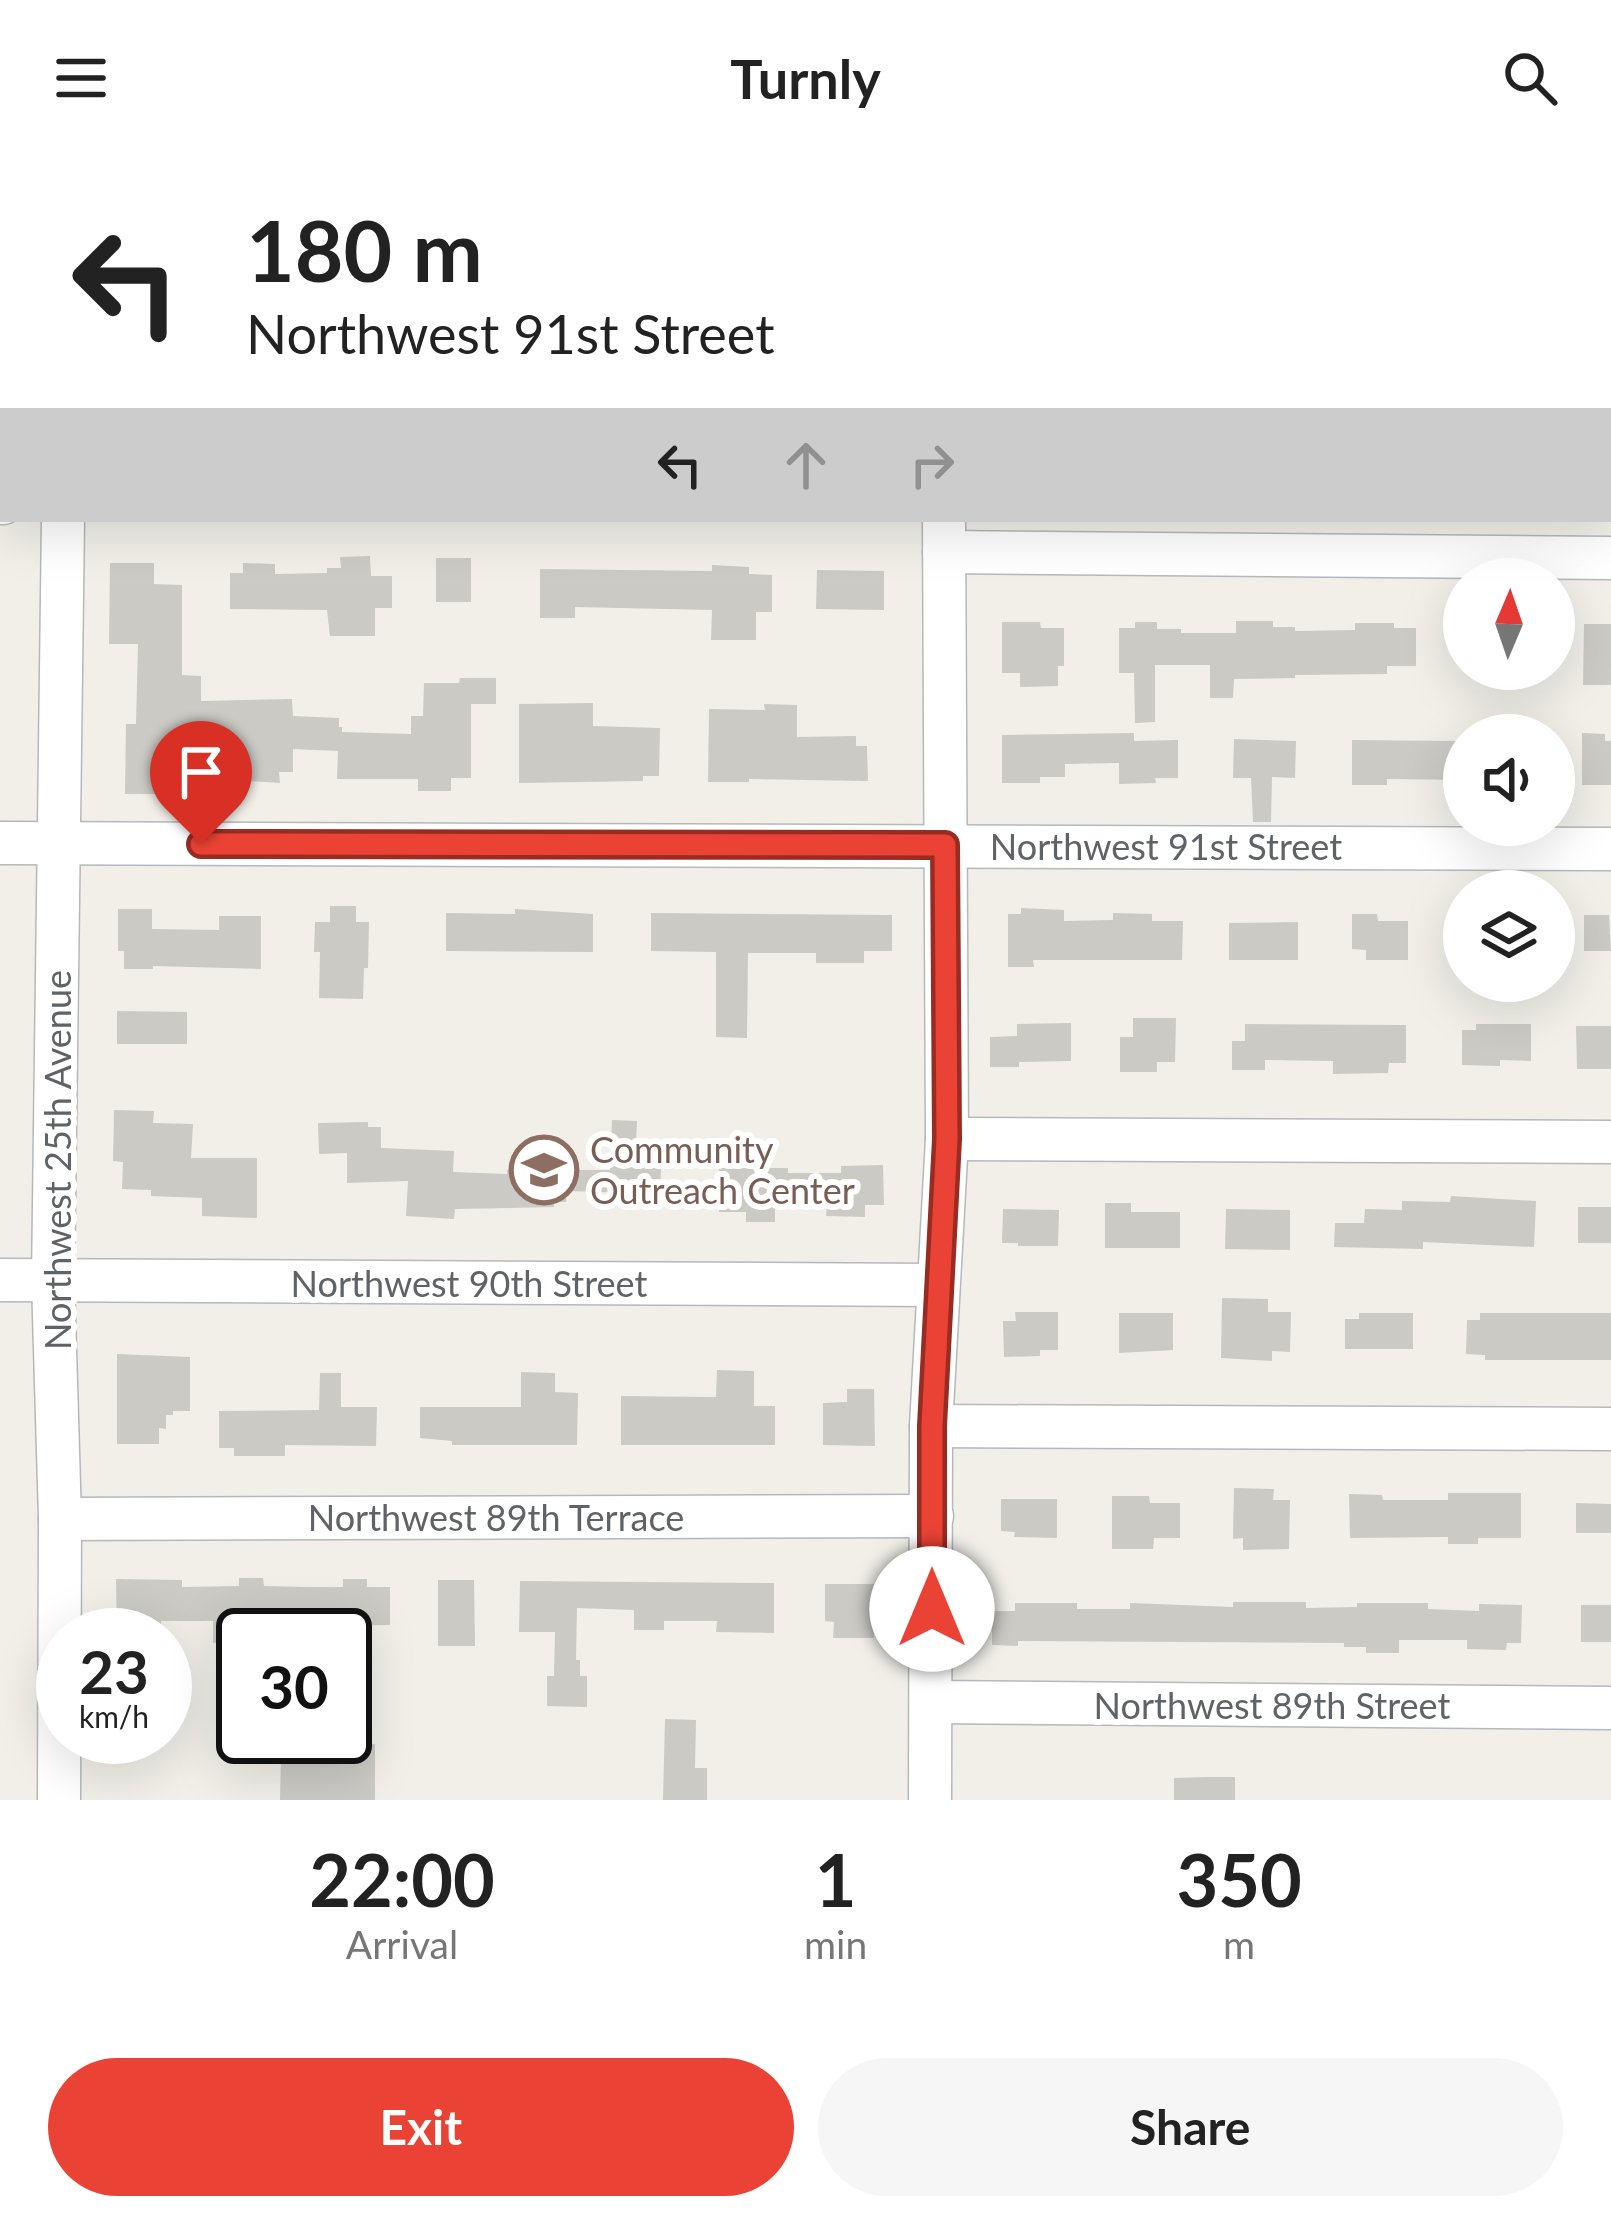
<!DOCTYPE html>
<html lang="en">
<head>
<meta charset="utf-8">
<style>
  :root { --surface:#fff; --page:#f6f6f6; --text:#222; --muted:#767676; --accent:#ea4335 }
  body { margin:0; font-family:Lato,sans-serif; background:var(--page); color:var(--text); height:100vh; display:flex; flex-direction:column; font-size:45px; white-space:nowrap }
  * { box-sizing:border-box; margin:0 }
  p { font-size:39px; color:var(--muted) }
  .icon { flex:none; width:66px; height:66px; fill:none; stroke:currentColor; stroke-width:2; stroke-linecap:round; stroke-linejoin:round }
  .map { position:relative; height:1644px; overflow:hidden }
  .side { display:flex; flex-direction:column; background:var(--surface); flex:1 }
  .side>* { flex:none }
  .banner { position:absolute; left:0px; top:0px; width:1611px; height:366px; box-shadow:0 12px 48px #0002; background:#fff; color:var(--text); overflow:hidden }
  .needle { width:78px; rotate:2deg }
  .controls { position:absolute; left:1443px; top:402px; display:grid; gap:24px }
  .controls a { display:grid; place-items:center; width:132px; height:132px; border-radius:50%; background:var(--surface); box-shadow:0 12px 48px #0002; font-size:60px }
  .speed { position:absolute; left:36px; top:1452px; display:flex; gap:24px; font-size:60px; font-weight:700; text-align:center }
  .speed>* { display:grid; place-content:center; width:156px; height:156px; border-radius:50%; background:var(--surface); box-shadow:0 12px 48px #0002; line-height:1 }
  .speed small { font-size:30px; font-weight:400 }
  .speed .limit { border:6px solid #111; border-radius:18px; background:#fff; color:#111 }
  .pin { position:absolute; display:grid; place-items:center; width:102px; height:102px; color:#fff; margin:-123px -51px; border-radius:50% 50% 50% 0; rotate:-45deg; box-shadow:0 0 12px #0007 }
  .pin .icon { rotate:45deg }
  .me { position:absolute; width:132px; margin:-66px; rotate:0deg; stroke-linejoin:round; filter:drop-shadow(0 0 9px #0008) }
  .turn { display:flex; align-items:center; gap:42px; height:252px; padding:0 48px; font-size:54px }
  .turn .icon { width:156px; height:156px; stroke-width:2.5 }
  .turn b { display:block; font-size:84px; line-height:102px }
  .lanes { display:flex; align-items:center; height:114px; padding:0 48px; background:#0003; justify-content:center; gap:60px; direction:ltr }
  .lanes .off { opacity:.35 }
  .eta { display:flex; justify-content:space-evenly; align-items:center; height:204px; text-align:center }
  .eta b { font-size:72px; font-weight:700; line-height:84px }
  .primary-button { display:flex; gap:24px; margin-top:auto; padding:24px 48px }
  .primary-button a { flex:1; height:138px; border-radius:72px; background:var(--accent); color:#fff; font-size:48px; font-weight:700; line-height:138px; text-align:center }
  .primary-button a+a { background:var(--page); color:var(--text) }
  header { display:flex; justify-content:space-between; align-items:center; height:156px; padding:0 48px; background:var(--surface); font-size:54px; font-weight:700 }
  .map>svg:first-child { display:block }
  .building { fill:#cccac5 }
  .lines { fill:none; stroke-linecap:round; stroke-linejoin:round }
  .minor-casing { stroke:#b5b8bc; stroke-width:45 }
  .minor { stroke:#fff; stroke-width:42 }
  .route-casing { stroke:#982c22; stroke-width:30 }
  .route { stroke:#ea4335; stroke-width:21 }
  .labels { text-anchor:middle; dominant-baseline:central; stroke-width:12; stroke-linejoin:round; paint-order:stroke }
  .street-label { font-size:36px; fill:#5f6368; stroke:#fff }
  .education-label { font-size:36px; fill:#785e54; stroke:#fff; text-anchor:start }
</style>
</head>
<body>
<header><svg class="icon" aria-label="menu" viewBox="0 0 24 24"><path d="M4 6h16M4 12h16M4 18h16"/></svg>Turnly<svg class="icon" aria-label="search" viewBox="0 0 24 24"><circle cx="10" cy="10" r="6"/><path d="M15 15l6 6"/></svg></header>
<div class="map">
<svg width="1611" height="1644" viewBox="0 0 1611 1644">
  <rect width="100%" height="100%" fill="#f1efe8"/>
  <g class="building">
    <path d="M 370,400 L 371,420 L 392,420 L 392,452 L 375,452 L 375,480 L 330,480 L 327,454 L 230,453 L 230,417 L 243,417 L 243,407 L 275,408 L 275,418 L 327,417 L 327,412 L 341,412 L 340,401 Z"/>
    <rect x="436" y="402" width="35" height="44"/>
    <path d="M 110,407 L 154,407 L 154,428 L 182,429 L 182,519 L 201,520 L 201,545 L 292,543 L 293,560 L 339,562 L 339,571 L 342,571 L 342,576 L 411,578 L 411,560 L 423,560 L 424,527 L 459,527 L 460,522 L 496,522 L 496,548 L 471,548 L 471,622 L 451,622 L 451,635 L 418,635 L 418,623 L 337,623 L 338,595 L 293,593 L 293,616 L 279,616 L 280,627 L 233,624 L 233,611 L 159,613 L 159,638 L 125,638 L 126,568 L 136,568 L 138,488 L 109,488 Z"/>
    <path d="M 712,409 L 749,411 L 749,418 L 772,419 L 772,456 L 756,456 L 756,484 L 711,484 L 712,454 L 575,451 L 575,462 L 540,462 L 540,413 L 712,415 Z"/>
    <path d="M 817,414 L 884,415 L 884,454 L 816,453 Z"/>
    <path d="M 1236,465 L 1273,465 L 1273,471 L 1295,471 L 1295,475 L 1355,474 L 1355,467 L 1394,467 L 1394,472 L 1416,472 L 1416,510 L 1387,510 L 1387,518 L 1295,519 L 1295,522 L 1234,523 L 1233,542 L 1210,542 L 1210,509 L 1155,509 L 1155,566 L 1135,567 L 1134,517 L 1119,517 L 1119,472 L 1135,472 L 1135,466 L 1157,466 L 1157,473 L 1181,473 L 1181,477 L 1236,477 Z"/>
    <path d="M 1002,466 L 1040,466 L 1041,472 L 1064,472 L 1064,510 L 1058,510 L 1058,530 L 1020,531 L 1020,517 L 1002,517 Z"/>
    <path d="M 1584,468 L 1611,468 L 1611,529 L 1583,529 Z"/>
    <path d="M 593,547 L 593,570 L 660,572 L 659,620 L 643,620 L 643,625 L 519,627 L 519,548 Z"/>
    <path d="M 764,548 L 797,549 L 797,581 L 856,580 L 856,590 L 867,590 L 868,625 L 749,623 L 749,626 L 708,626 L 709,553 L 765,554 Z"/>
    <path d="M 1134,577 L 1134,585 L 1178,584 L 1178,622 L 1155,622 L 1156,627 L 1119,628 L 1119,607 L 1065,608 L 1065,621 L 1040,621 L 1040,627 L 1002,627 L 1002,579 Z"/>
    <path d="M 1582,577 L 1605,578 L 1605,585 L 1611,585 L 1611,629 L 1582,629 Z"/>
    <path d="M 1234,583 L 1296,585 L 1295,622 L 1272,621 L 1271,666 L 1253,666 L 1251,622 L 1233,622 Z"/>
    <path d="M 1352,584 L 1464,585 L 1464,624 L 1387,623 L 1387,629 L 1352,629 Z"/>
    <path d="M 330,750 L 356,750 L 356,766 L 369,766 L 368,812 L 364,812 L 363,843 L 319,842 L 320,796 L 314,796 L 315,766 L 330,766 Z"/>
    <path d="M 1021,752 L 1064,754 L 1064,765 L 1113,764 L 1113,757 L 1152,758 L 1152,765 L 1183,765 L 1182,804 L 1033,804 L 1034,811 L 1008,811 L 1008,758 L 1021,758 Z"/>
    <path d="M 118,753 L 152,753 L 152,773 L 219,774 L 219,760 L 261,760 L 261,813 L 153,810 L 153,813 L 124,813 L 124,795 L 118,795 Z"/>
    <path d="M 515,753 L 593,758 L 593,796 L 446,795 L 446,757 L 515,758 Z"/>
    <path d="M 651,757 L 892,759 L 892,795 L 864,795 L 864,807 L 816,807 L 816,797 L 748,797 L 747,882 L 716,881 L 716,796 L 651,795 Z"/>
    <path d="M 1352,758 L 1377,758 L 1378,765 L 1408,765 L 1408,804 L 1366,804 L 1366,794 L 1352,793 Z"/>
    <path d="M 1584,759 L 1609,759 L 1611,795 L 1584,795 Z"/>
    <path d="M 1298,766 L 1298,804 L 1229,804 L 1229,767 Z"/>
    <path d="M 117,855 L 187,856 L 187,888 L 117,888 Z"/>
    <path d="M 1133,862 L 1176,862 L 1175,906 L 1157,906 L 1157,916 L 1120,916 L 1120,881 L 1133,881 Z"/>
    <path d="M 1071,867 L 1071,905 L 1019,906 L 1019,911 L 990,911 L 990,881 L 1017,880 L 1017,868 Z"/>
    <path d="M 1245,868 L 1406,869 L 1406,907 L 1389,907 L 1388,917 L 1333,918 L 1333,905 L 1265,904 L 1265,914 L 1232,914 L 1232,885 L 1245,885 Z"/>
    <path d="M 1476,868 L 1531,868 L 1531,905 L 1500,904 L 1500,910 L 1462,909 L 1462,874 L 1476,874 Z"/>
    <path d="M 1576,870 L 1611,870 L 1611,913 L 1577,913 Z"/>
    <path d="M 114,954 L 154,955 L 153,967 L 193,968 L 191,1002 L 257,1002 L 257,1062 L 202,1060 L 202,1042 L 151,1040 L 151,1034 L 122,1033 L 123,1006 L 113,1005 Z"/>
    <path d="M 612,964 L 637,965 L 636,986 L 662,987 L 660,1038 L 567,1035 L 566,1046 L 554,1046 L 554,1051 L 455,1053 L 454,1063 L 406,1060 L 408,1025 L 347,1027 L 347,997 L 319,998 L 318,967 L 368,966 L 368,971 L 381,971 L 381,992 L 454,995 L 453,1016 L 507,1018 L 507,1014 L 610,1014 Z"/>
    <path d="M 883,1009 L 884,1049 L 865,1049 L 865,1061 L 826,1060 L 827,1049 L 775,1047 L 775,1066 L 746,1066 L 746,1056 L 719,1056 L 719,1012 L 788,1012 L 788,1017 L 841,1017 L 841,1010 Z"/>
    <path d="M 1451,1040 L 1536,1045 L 1534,1091 L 1423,1086 L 1423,1093 L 1334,1091 L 1335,1067 L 1364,1067 L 1365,1053 L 1402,1054 L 1402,1045 L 1450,1046 Z"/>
    <path d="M 1105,1047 L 1131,1047 L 1131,1056 L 1180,1056 L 1180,1092 L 1105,1092 Z"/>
    <rect x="1578" y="1051" width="33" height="36"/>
    <path d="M 1003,1053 L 1059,1054 L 1058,1090 L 1018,1090 L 1018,1087 L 1002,1087 Z"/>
    <path d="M 1226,1053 L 1290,1054 L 1290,1094 L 1225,1093 Z"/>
    <path d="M 1222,1142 L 1268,1143 L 1268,1156 L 1291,1156 L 1290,1196 L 1272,1195 L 1272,1205 L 1221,1202 Z"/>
    <path d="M 1015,1156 L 1058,1156 L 1058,1194 L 1040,1194 L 1040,1200 L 1004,1201 L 1003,1165 L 1016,1165 Z"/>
    <path d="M 1119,1157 L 1173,1157 L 1173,1194 L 1119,1197 Z"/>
    <path d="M 1359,1157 L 1413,1157 L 1413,1193 L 1345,1193 L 1345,1163 L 1359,1163 Z"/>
    <path d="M 1480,1157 L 1611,1157 L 1611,1204 L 1485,1204 L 1485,1199 L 1466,1198 L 1467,1164 L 1480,1164 Z"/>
    <path d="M 117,1198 L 190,1201 L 190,1255 L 173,1255 L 173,1259 L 166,1259 L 166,1273 L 159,1272 L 159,1288 L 117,1288 Z"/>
    <path d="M 717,1214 L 754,1215 L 754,1250 L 775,1250 L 775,1289 L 621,1289 L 621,1240 L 716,1241 Z"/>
    <path d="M 521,1216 L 555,1217 L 555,1236 L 578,1237 L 577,1289 L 452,1289 L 452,1285 L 420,1282 L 420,1251 L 521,1251 Z"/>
    <path d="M 320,1217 L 341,1217 L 341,1251 L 377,1251 L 376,1290 L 285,1289 L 285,1300 L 234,1300 L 234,1292 L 219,1292 L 219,1255 L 319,1254 Z"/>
    <path d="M 847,1233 L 874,1233 L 875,1290 L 823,1289 L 823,1247 L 847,1246 Z"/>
    <path d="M 1234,1332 L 1274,1333 L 1273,1344 L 1290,1344 L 1289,1393 L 1243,1394 L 1243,1382 L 1233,1383 Z"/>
    <path d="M 1448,1337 L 1521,1337 L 1521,1382 L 1478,1382 L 1478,1388 L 1448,1388 L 1448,1381 L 1350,1382 L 1349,1338 L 1382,1339 L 1383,1344 L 1448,1344 Z"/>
    <path d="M 1112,1340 L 1149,1340 L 1150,1347 L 1180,1347 L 1180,1382 L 1154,1382 L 1153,1393 L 1112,1393 Z"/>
    <path d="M 1001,1343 L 1057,1343 L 1057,1382 L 1014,1381 L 1015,1376 L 1001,1375 Z"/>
    <path d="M 1576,1347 L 1611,1348 L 1611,1377 L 1576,1377 Z"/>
    <path d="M 239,1422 L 263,1422 L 264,1430 L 307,1431 L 343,1431 L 343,1423 L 367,1423 L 367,1431 L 390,1431 L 390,1469 L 259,1471 L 259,1479 L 243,1479 L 243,1486 L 213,1487 L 213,1465 L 161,1465 L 161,1479 L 117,1479 L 116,1423 L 182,1424 L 182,1431 L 239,1430 Z"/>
    <path d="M 438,1424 L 474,1424 L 475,1490 L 438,1490 Z"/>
    <path d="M 520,1425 L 774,1427 L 774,1477 L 716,1476 L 717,1465 L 664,1465 L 664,1474 L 634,1474 L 634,1454 L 577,1452 L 576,1504 L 580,1504 L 580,1520 L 587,1520 L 587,1551 L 547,1550 L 547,1520 L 554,1520 L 555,1476 L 519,1476 Z"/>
    <path d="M 825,1428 L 874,1428 L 874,1482 L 833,1482 L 834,1466 L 825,1465 Z"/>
    <path d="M 1233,1446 L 1306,1446 L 1306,1452 L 1357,1451 L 1357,1447 L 1428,1447 L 1428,1453 L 1479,1455 L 1479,1448 L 1522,1449 L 1521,1487 L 1507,1487 L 1506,1494 L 1467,1493 L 1467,1484 L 1399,1484 L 1399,1497 L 1366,1497 L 1366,1491 L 1344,1491 L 1344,1487 L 1018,1485 L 1018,1490 L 992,1489 L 992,1455 L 1015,1455 L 1015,1447 L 1077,1447 L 1077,1453 L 1130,1453 L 1130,1447 L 1233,1451 Z"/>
    <rect x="1581" y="1449" width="30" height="37"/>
    <path d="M 665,1563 L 696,1564 L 695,1612 L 707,1612 L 707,1644 L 663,1644 Z"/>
    <path d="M 315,1588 L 375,1588 L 375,1644 L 280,1644 L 281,1598 L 315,1598 Z"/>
    <path d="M 1207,1621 L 1235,1621 L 1235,1644 L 1174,1644 L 1174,1622 Z"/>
  </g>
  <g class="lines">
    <defs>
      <g id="minor">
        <path d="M 66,3 L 66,0"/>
        <path d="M 496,3 L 1349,3"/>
        <path d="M 0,4 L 3,4"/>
        <path d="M 1608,4 L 1611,4"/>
        <path d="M 0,347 L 3,347"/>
        <path d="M 944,396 L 1611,402"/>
        <path d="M 0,687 L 1611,693"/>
        <path d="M 947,983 L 1611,986"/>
        <path d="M 0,1124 L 937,1129"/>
        <path d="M 931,1270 L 1611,1273"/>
        <path d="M 60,1363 L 932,1360"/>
        <path d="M 932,1546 L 1611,1552"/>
        <path d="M 59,1644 L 60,1363 L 53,1125 L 63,363"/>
        <path d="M 930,1644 L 931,1270 L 947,983 L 944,363"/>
      </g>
    </defs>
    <use href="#minor" class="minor-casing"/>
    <use href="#minor" class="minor"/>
  </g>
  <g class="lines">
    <defs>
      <path id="route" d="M 201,688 L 945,689 L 947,983 L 932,1270 L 932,1453"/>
    </defs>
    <use href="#route" class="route-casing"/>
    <use href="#route" class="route"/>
  </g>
  <defs>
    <symbol id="school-ring" viewBox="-11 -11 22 22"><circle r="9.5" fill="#fff" stroke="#8d6e63" stroke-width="1.5"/><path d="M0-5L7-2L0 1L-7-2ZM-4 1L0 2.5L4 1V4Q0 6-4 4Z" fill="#8d6e63"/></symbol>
  </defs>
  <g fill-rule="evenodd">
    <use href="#school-ring" x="506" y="976" width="76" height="76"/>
  </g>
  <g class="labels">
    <g class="street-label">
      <text x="1166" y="690">Northwest 91st Street</text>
      <text transform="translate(57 1004) rotate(-90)">Northwest 25th Avenue</text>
      <text x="469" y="1127">Northwest 90th Street</text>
      <text x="496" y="1361">Northwest 89th Terrace</text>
      <text x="1272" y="1549">Northwest 89th Street</text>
    </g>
    <g class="education-label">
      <text x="590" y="993">Community<tspan x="590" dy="41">Outreach Center</tspan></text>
    </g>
  </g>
</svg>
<div class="controls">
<a><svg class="needle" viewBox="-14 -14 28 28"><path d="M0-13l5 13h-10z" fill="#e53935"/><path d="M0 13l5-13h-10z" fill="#767676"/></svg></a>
<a><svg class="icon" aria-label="sound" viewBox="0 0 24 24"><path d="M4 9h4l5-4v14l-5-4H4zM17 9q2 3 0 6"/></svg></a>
<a><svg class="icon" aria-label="layers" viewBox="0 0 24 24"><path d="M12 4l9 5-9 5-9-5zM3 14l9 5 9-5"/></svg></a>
</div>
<div class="speed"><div>23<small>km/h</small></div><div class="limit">30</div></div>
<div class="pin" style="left:201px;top:688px;background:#d93025"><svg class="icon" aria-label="arrive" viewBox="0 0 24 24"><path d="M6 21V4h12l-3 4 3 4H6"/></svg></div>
<svg class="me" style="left:932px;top:1453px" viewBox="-20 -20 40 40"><circle r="19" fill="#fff"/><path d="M0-13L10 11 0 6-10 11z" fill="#ea4335"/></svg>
<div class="banner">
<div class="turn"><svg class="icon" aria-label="left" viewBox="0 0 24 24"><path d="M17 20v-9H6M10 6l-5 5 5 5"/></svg><div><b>180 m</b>Northwest 91st Street</div></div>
<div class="lanes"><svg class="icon" aria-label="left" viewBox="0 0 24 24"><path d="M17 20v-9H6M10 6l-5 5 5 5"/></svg><svg class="icon off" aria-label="ahead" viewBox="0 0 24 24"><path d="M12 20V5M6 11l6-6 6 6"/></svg><svg class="icon off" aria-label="right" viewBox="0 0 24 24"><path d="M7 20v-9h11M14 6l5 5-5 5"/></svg></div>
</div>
</div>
<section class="side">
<div class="eta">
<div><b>22:00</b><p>Arrival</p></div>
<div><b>1</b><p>min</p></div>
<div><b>350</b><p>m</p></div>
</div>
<div class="primary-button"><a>Exit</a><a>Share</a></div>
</section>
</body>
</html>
